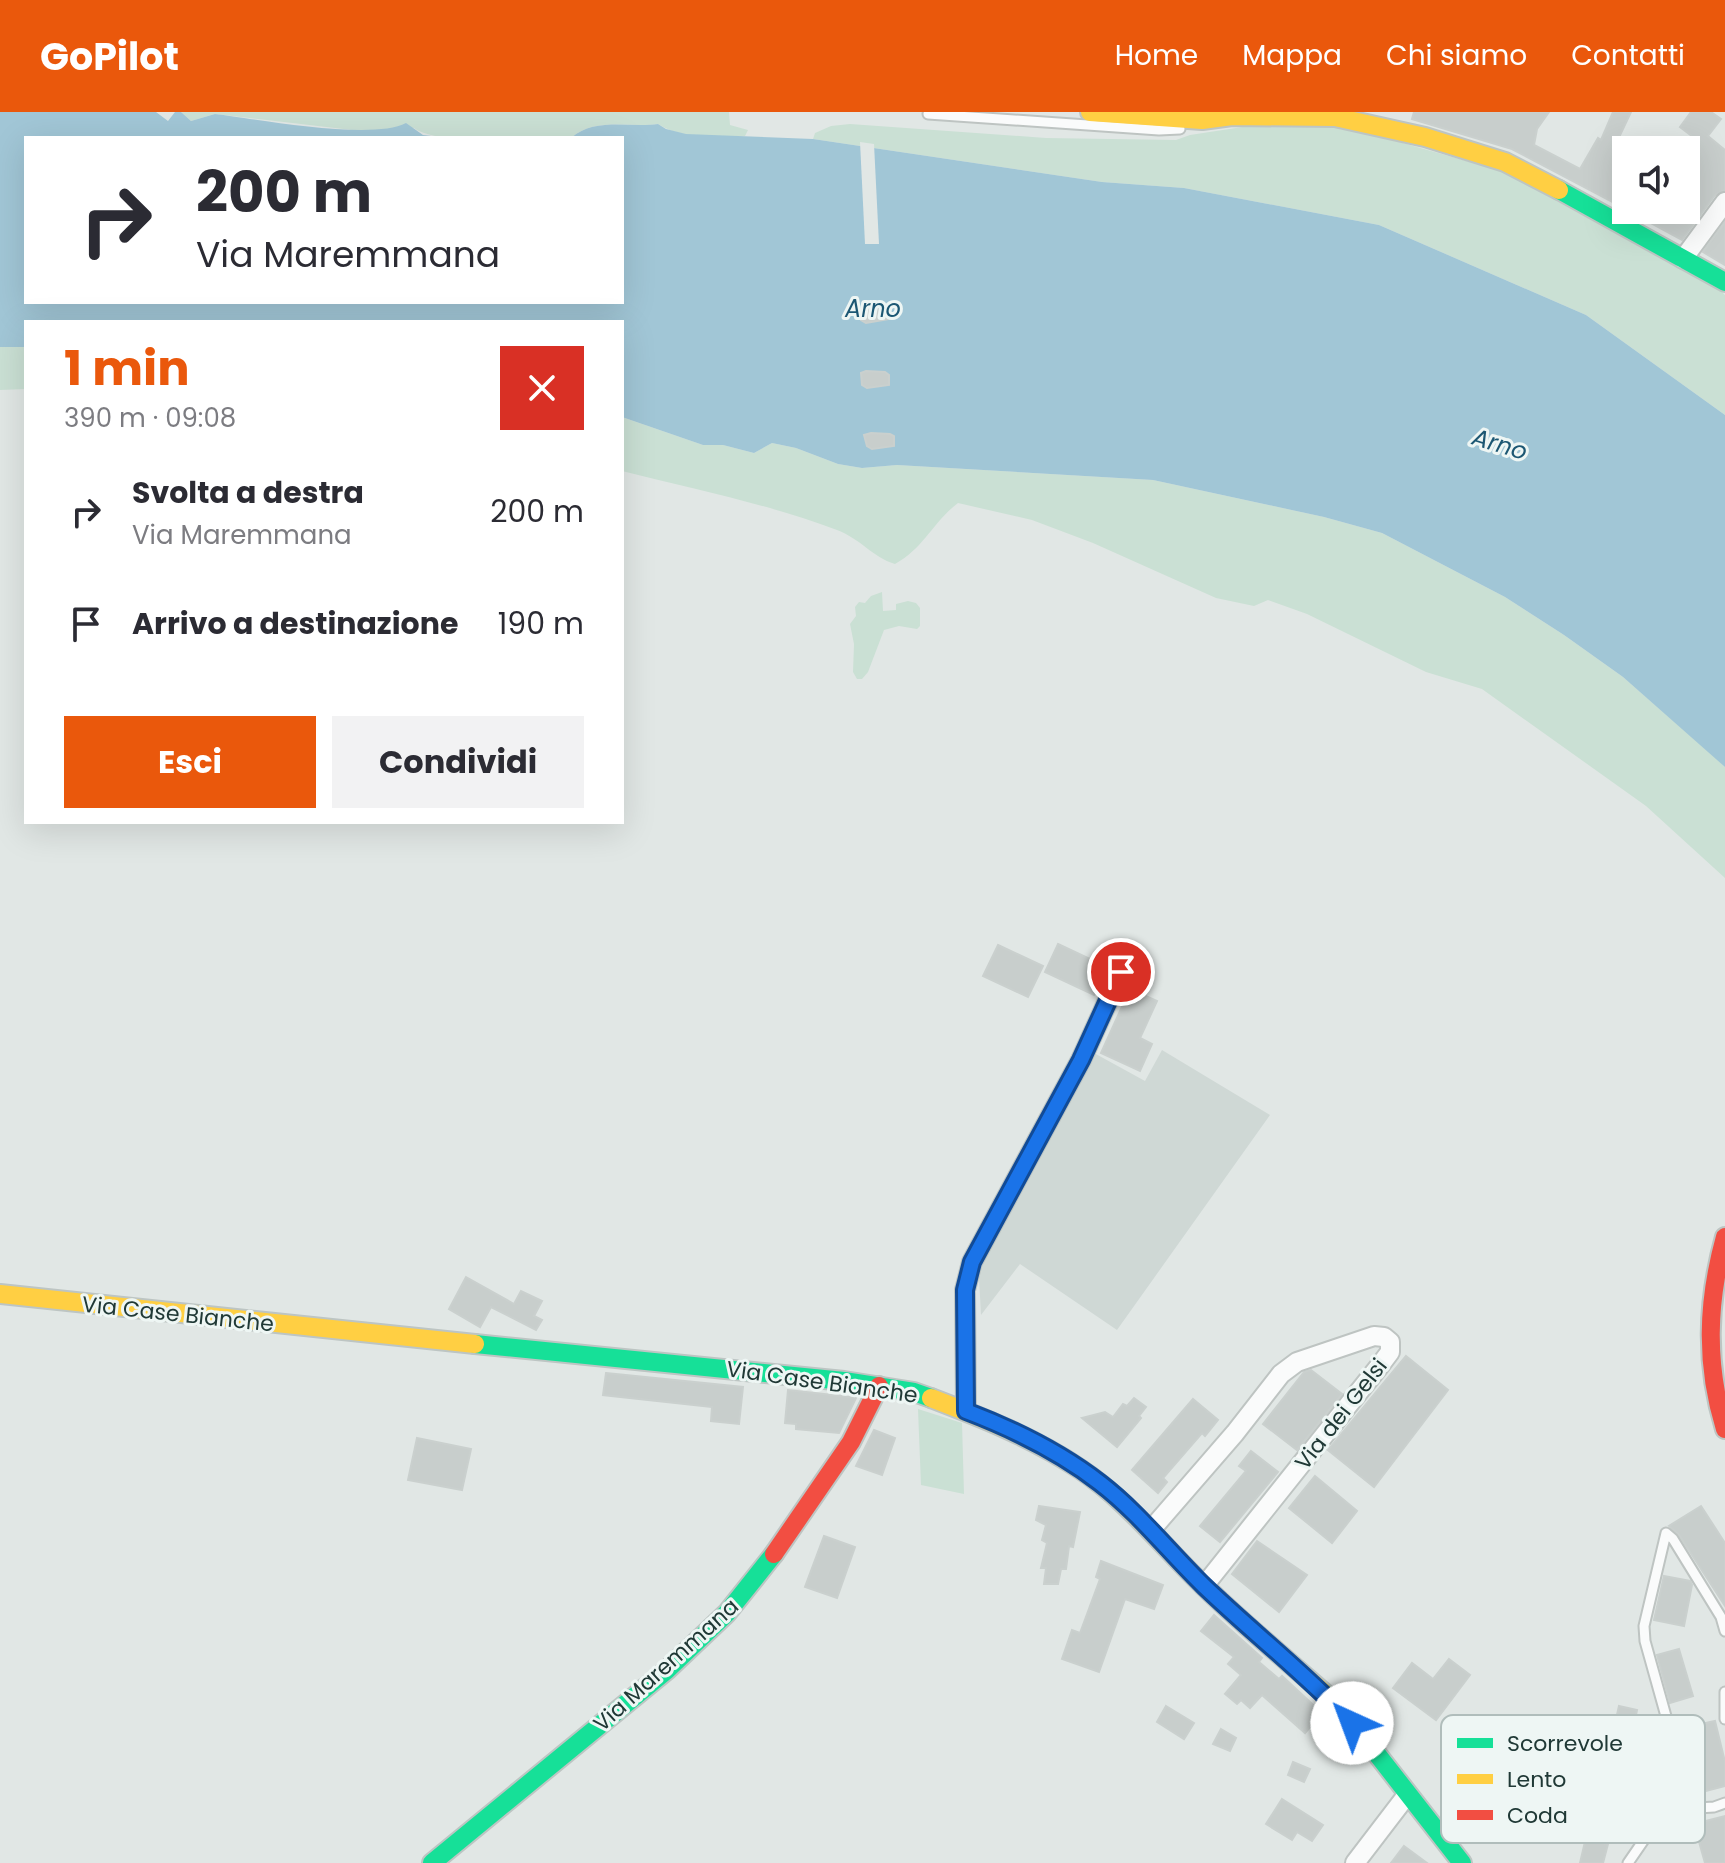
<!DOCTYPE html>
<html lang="it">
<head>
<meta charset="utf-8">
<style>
  :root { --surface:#fff; --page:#f2f2f3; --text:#2b2b33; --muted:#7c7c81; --accent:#ea580c }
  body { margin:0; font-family:Poppins,sans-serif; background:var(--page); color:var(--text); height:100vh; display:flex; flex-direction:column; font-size:30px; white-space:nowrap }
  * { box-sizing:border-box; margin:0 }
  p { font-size:26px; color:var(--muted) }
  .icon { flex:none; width:44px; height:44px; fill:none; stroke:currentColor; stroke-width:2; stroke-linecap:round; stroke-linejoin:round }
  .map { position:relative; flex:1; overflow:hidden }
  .details { position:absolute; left:24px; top:208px; width:600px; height:504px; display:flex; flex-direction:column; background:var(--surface); border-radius:0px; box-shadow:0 8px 32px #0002 }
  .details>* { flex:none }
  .banner { position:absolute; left:24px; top:24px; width:600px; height:168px; border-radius:0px; box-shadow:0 8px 32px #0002; background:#fff; color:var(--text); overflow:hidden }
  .fabs { position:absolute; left:1612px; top:24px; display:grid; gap:16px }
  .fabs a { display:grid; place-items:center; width:88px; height:88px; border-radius:0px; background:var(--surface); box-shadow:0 8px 32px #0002; font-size:40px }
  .pin { position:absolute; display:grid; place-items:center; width:68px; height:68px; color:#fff; margin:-34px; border:4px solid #fff; border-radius:50%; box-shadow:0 2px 8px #0007 }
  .me { position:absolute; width:88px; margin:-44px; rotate:317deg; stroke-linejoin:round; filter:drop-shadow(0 0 6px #0008) }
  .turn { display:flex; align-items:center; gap:28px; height:168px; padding:0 40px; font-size:36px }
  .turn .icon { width:104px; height:104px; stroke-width:2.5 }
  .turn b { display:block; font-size:56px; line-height:68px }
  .round { display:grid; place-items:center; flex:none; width:84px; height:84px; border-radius:0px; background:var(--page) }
  .overview { display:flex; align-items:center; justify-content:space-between; height:136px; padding:0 40px }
  h1 { font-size:48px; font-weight:700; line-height:60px; color:var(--accent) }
  .cta { display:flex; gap:16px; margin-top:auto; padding:16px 40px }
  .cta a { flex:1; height:92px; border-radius:0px; background:var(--accent); color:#fff; font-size:32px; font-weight:700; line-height:92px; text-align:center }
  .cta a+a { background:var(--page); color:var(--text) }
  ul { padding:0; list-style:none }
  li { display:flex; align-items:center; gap:24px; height:112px; padding:0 40px }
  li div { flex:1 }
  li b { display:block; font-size:30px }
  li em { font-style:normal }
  header { display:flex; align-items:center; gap:48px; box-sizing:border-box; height:112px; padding:0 40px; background:var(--accent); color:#fff }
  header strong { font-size:38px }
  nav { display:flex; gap:44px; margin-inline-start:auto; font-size:28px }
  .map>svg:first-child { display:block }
  .built { fill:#cfd8d5 }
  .green { fill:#cae0d4 }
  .water { fill:#a1c6d6 }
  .pier { fill:#e1e7e5 }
  .building { fill:#c8cecc; stroke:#cad0ce; stroke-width:2 }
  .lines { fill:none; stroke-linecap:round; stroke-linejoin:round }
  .lane-casing { stroke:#bec4c2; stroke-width:13 }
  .street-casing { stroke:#bec4c2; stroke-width:22 }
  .fast-casing { stroke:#bdc5c3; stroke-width:22 }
  .slow-casing { stroke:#bdc5c3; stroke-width:22 }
  .jam-casing { stroke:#bdc5c3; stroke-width:22 }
  .lane { stroke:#fafbfb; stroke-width:9 }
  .street { stroke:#fafbfb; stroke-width:18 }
  .fast { stroke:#16e098; stroke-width:18 }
  .slow { stroke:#ffcf43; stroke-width:18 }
  .jam { stroke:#f24e42; stroke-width:18 }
  .route-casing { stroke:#114b97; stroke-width:20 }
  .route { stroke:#1a73e8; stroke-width:14 }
  .labels { text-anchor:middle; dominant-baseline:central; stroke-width:6; stroke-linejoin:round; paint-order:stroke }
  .street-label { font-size:22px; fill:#203936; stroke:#eef6f4 }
  .water-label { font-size:24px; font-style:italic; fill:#1c5773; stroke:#eef6f4 }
  .key { fill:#eef6f4; stroke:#b0bdbb; stroke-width:2 }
  .key-label { font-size:22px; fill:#203936 }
</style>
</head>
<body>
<header>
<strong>GoPilot</strong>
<nav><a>Home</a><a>Mappa</a><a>Chi siamo</a><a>Contatti</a></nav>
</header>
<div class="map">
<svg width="1725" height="1751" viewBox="0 0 1725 1751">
  <rect width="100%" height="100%" fill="#e1e7e5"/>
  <path class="built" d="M 1162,938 L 1270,1003 L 1117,1218 L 1020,1152 L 981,1203 L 979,1165 L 982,1148 L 1094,941 L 1145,969 Z"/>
  <g class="green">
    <path d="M 181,0 L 729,0 L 730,13 L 748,18 L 745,24 C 717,24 682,28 658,12 C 629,16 595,5 571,26 C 539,26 436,34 414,16 L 369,20 L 215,2 L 191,9 Z"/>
    <path d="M 1276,10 L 1339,13 L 1502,59 L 1722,180 L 1725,183 L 1725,303 L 1586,203 L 1379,113 L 1184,76 L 1102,70 L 813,27 L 815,21 L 831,14 L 850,12 L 1046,26 L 1176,28 L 1190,23 Z"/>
    <path d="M 0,235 L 26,235 L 26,277 L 0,278 Z"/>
    <path d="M 622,305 L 703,333 L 723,333 L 754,341 L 772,331 L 796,336 L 838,352 L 862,356 L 897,353 L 1153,368 L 1324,405 L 1382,421 L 1505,485 L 1564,523 L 1623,565 L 1718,648 L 1725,655 L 1725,766 L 1646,694 L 1482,577 L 1426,560 L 1307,502 L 1268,488 L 1254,494 L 1216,486 L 1093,431 L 1032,408 L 958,391 C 932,411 925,435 895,452 C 872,445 861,427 837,418 C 768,392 694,377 622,359 Z"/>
    <path d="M 882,480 L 883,499 L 896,498 L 896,492 L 908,489 L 916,491 L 920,496 L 920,514 L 917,517 L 899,514 L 884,518 L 868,560 L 862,567 L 857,567 L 853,560 L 854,532 L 850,512 L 856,504 L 855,495 L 859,490 L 865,491 L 871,484 Z"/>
    <path d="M 918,1297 L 962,1311 L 964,1382 L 921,1373 Z"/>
  </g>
  <path class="water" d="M 0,0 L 156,0 L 168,9 L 175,0 L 181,0 L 191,9 L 215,2 C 257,7 372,29 406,11 L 423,23 L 448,26 L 26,26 L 26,190 L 622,190 L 622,26 L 571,26 C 595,5 629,16 658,12 L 666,17 L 686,22 L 813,27 L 1102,70 L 1184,76 L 1379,113 L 1586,203 L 1725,303 L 1725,655 L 1623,565 L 1564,523 L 1505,485 L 1382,421 L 1324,405 L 1153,368 L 897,353 L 862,356 L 838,352 L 796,336 L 772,331 L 754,341 L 723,333 L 703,333 L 622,305 L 622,210 L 26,210 L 26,235 L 0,235 Z"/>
  <path class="pier" d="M 860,30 L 874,32 L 879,132 L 865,132 Z"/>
  <g class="building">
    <path d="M 1414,0 L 1549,0 L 1537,17 L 1534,33 L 1580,57 L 1598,26 L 1601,28 L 1613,0 L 1631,0 L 1613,38 L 1626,46 L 1626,97 L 1512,37 L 1412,7 Z"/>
    <path d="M 1691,0 L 1711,0 L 1721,7 L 1708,24 L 1725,38 L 1725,78 L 1715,83 L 1682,128 L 1627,98 L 1686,98 L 1686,57 L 1695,45 L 1688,39 L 1697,28 L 1680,15 Z"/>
    <path d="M 1725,110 L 1725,153 L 1703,140 Z"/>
    <path d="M 865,195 L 884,196 L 887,199 L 889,207 L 866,211 L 861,208 L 858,198 Z"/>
    <path d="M 866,259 L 885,260 L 889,263 L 889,273 L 867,276 L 862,273 L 861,261 Z"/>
    <path d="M 871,321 L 890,322 L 894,324 L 894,334 L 872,337 L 867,334 L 864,323 Z"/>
    <path d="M 1058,832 L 1107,855 L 1094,883 L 1045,860 Z"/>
    <path d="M 998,833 L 1043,854 L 1028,885 L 983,864 Z"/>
    <path d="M 1130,877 L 1157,889 L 1140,926 L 1152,932 L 1140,959 L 1101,941 Z"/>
    <path d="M 466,1165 L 514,1192 L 521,1179 L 542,1189 L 534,1204 L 542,1208 L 536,1218 L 491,1195 L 480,1215 L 449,1197 Z"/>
    <path d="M 1406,1244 L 1448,1278 L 1374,1375 L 1328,1338 Z"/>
    <path d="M 1311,1258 L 1342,1282 L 1297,1338 L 1263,1312 L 1304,1260 Z"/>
    <path d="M 606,1261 L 743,1275 L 739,1312 L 711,1309 L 712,1295 L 603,1283 Z"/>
    <path d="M 788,1278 L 842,1284 L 856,1286 L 839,1321 L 796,1317 L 796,1312 L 785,1311 Z"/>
    <path d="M 1134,1286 L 1146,1295 L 1139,1304 L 1141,1306 L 1117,1335 L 1082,1306 L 1105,1300 L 1113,1305 L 1123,1292 L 1127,1294 Z"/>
    <path d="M 1193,1287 L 1218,1308 L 1205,1324 L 1202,1321 L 1163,1366 L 1167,1370 L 1158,1381 L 1132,1358 Z"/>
    <path d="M 874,1318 L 895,1326 L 882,1363 L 856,1354 Z"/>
    <path d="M 417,1326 L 471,1337 L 462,1378 L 408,1368 Z"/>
    <path d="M 1251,1339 L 1278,1360 L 1220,1430 L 1200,1414 L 1246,1359 L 1239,1354 Z"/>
    <path d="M 1315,1364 L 1357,1399 L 1332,1431 L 1289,1396 Z"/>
    <path d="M 1039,1394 L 1080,1400 L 1073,1435 L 1069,1434 L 1066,1457 L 1061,1457 L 1058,1472 L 1044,1472 L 1046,1456 L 1041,1456 L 1047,1431 L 1042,1428 L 1046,1413 L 1036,1408 Z"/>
    <path d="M 1701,1394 L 1725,1431 L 1725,1494 L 1679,1423 L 1669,1414 Z"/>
    <path d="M 824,1424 L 855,1435 L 837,1486 L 805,1475 Z"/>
    <path d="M 1257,1429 L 1307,1463 L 1279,1500 L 1232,1462 Z"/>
    <path d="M 1101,1449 L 1163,1473 L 1154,1497 L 1125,1487 L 1099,1560 L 1062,1547 L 1072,1518 L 1080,1521 L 1100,1467 L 1096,1465 Z"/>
    <path d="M 1664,1464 L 1690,1469 L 1692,1473 L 1684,1514 L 1654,1508 Z"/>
    <path d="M 1214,1503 L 1262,1546 L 1259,1550 L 1279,1567 L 1282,1564 L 1322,1601 L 1305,1621 L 1262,1583 L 1250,1596 L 1241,1588 L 1237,1592 L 1225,1582 L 1241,1563 L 1228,1552 L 1234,1545 L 1201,1519 Z"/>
    <path d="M 1679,1537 L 1693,1584 L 1670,1591 L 1657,1543 Z"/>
    <path d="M 1449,1547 L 1470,1563 L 1436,1608 L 1393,1576 L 1412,1551 L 1433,1567 Z"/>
    <path d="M 1166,1594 L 1194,1611 L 1184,1627 L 1157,1610 Z"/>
    <path d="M 1619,1594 L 1637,1598 L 1633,1618 L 1642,1620 L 1638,1640 L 1627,1637 L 1620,1668 L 1649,1674 L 1642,1705 L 1611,1698 L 1603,1731 L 1608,1732 L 1603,1751 L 1580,1751 L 1591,1704 L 1586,1702 L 1597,1653 L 1605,1655 Z"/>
    <path d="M 1715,1609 L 1725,1650 L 1725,1674 L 1702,1680 L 1687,1615 Z"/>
    <path d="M 1221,1617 L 1236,1626 L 1230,1639 L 1213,1632 Z"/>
    <path d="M 1293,1650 L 1310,1657 L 1304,1670 L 1288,1663 Z"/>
    <path d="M 1282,1687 L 1323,1713 L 1312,1729 L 1297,1720 L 1292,1728 L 1266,1712 Z"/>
    <path d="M 1725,1704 L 1725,1751 L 1705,1751 L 1694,1712 Z"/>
    <path d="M 1404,1734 L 1427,1751 L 1391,1751 Z"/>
  </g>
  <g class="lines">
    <defs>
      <g id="lane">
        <path d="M 928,2 L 1159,18 L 1180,17"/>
        <path d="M 1725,1519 L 1721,1505 L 1673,1427 L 1666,1421 L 1644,1514 L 1645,1529 L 1688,1683 L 1698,1696 L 1714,1695 L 1725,1691"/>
        <path d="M 1725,1580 L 1725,1607"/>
        <path d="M 1628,1751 L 1672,1687 L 1673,1676 L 1665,1640"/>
      </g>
      <g id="street">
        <path d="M 1683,147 L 1725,90"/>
        <path d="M 1151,1418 L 1235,1321 L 1281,1262 L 1297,1250 L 1374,1224 L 1384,1225 L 1390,1230 L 1390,1240 L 1381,1252 L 1204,1474"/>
        <path d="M 1355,1751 L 1407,1683"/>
      </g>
      <g id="fast">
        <path d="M 1559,78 L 1725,170"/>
        <path d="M 475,1232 L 844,1269 L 914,1280 L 931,1286"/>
        <path d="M 1323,1580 L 1359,1619 L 1462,1751"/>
        <path d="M 432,1751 L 667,1558 L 727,1501 L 774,1442"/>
      </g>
      <g id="slow">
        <path d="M 1090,0 L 1202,8 L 1232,4 L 1335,5 L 1425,25 L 1505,50 L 1559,78"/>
        <path d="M 0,1182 L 475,1232"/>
        <path d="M 931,1286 C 983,1306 1034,1326 1080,1357 C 1128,1389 1163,1435 1204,1474 C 1242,1511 1283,1545 1323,1580"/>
      </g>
      <g id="jam">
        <path d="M 1725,1125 C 1707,1190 1705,1252 1725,1317"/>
        <path d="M 966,1299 L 965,1178 L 972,1150 L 1081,948 L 1121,860"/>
        <path d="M 774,1442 L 851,1330 L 879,1274"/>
      </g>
    </defs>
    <use href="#lane" class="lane-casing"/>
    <use href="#street" class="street-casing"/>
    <use href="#fast" class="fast-casing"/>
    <use href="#slow" class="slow-casing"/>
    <use href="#jam" class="jam-casing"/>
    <use href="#lane" class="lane"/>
    <use href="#street" class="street"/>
    <use href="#fast" class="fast"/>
    <use href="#slow" class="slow"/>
    <use href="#jam" class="jam"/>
  </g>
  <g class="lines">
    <defs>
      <path id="route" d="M 1121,860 L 1081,948 L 972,1150 L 965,1178 L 966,1299 C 1013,1317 1060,1340 1100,1371 C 1139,1401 1169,1440 1204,1474 C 1253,1521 1306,1562 1352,1611"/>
    </defs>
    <use href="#route" class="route-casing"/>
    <use href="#route" class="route"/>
  </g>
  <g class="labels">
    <g class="street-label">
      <text transform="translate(178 1202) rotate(6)">Via Case Bianche</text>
      <text transform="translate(822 1270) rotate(8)">Via Case Bianche</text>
      <text transform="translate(1341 1302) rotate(-52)">Via dei Gelsi</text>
      <text transform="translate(666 1553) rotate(-42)">Via Maremmana</text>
    </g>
    <g class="water-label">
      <text x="873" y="196">Arno</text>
      <text transform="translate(1500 332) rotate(17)">Arno</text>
    </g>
  </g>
  <rect x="1441" y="1603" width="264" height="128" rx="12" class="key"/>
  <rect x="1457" y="1626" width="36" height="10" fill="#16e098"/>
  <rect x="1457" y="1662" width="36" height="10" fill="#ffcf43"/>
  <rect x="1457" y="1698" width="36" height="10" fill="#f24e42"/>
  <g class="key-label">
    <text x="1507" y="1639">Scorrevole</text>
    <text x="1507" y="1675">Lento</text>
    <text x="1507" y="1711">Coda</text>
  </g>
</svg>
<div class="fabs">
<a><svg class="icon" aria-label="sound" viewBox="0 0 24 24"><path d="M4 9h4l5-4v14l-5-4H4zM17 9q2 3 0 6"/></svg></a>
</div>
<div class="pin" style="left:1121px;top:860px;background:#d93025"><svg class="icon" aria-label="arrive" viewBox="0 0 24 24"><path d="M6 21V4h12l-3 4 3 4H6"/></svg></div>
<svg class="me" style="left:1352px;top:1611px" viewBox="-20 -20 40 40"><circle r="19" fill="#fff"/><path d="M0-13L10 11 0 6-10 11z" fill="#1a73e8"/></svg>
<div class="banner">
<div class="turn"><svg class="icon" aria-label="right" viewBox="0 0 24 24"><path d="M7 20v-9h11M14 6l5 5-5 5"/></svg><div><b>200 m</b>Via Maremmana</div></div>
</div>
<section class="details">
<div class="overview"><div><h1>1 min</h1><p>390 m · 09:08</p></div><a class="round" style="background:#d93025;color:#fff"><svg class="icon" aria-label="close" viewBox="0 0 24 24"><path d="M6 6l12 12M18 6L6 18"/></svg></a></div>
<ul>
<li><svg class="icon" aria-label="right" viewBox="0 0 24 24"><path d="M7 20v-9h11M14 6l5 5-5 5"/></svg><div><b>Svolta a destra</b><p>Via Maremmana</p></div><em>200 m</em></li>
<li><svg class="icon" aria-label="arrive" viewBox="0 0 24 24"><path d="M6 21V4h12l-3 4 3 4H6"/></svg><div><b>Arrivo a destinazione</b></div><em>190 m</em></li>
</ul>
<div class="cta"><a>Esci</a><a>Condividi</a></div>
</section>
</div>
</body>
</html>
